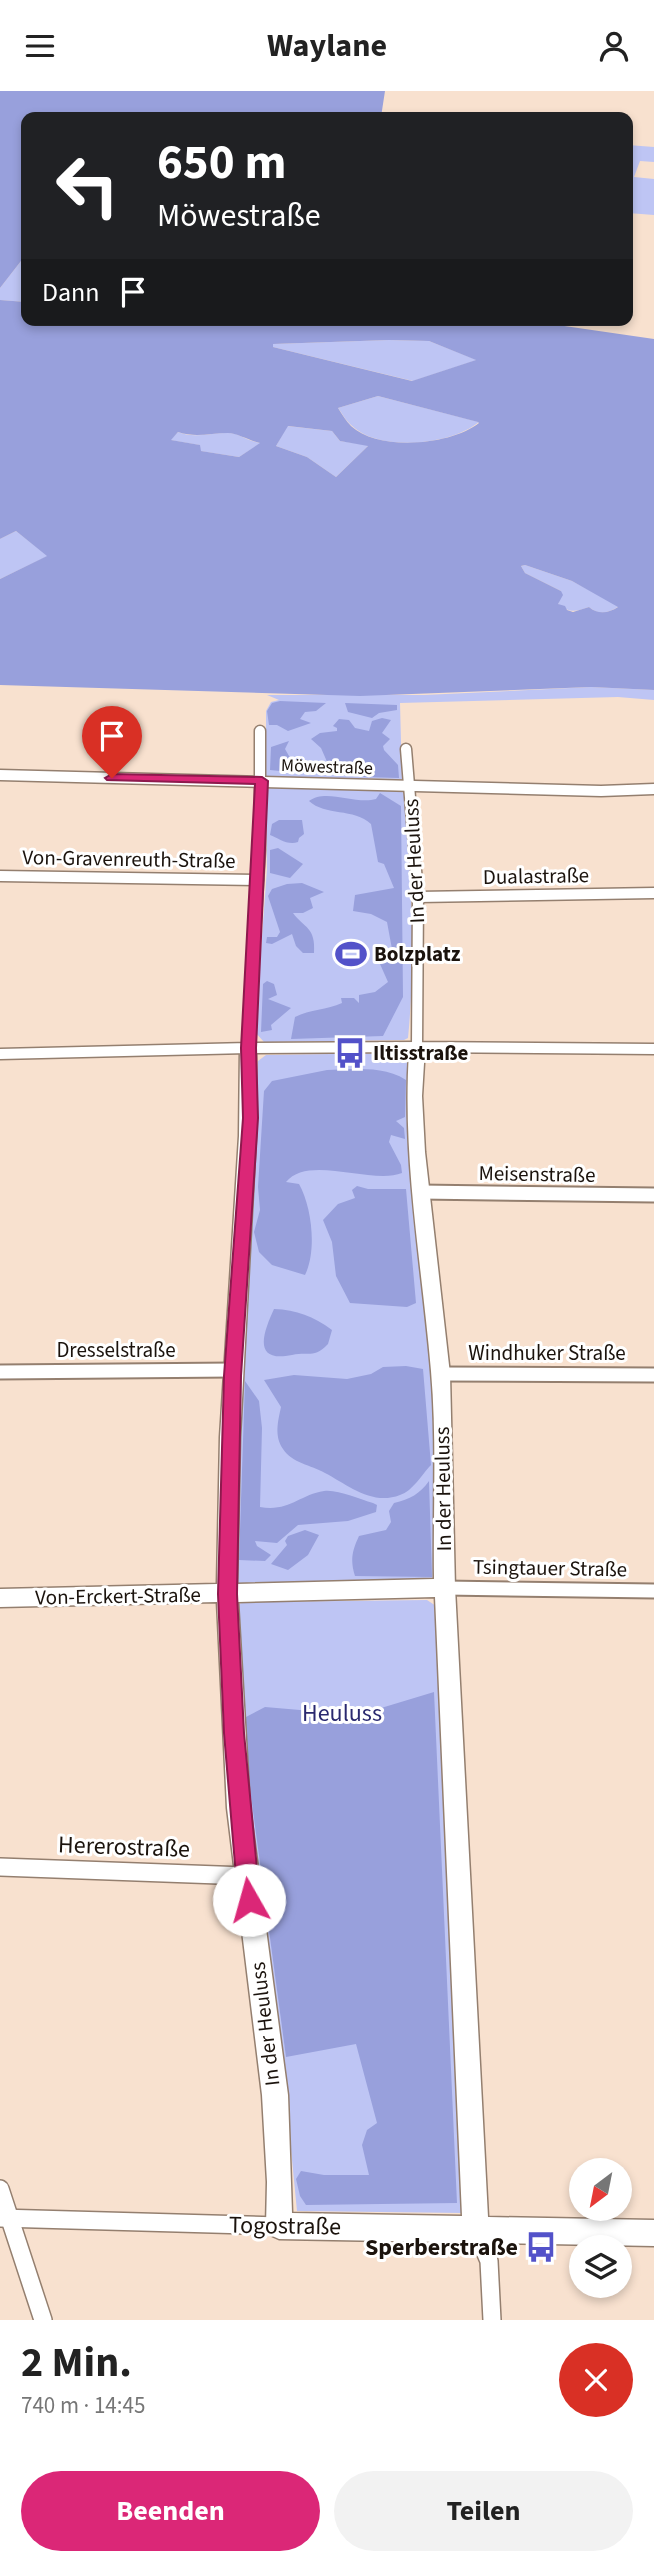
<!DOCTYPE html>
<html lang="de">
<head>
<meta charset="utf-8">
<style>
  :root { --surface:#fff; --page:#f2f2f2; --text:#222; --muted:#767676; --accent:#db2777 }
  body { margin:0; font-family:"Source Sans 3",sans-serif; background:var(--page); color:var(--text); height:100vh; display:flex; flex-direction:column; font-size:26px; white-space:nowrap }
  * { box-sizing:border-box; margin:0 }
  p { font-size:23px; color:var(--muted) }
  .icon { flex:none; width:38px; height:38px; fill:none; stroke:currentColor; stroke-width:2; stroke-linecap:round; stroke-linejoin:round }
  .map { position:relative; height:2229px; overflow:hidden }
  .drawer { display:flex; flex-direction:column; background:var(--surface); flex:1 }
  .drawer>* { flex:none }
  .banner { position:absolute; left:21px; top:21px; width:612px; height:214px; border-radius:14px; box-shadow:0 4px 10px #0003; background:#202124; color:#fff; overflow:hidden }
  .needle { width:46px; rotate:212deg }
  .buttons { position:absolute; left:569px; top:2067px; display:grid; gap:14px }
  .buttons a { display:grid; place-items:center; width:63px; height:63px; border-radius:50%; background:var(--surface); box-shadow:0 4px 10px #0003; font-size:35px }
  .pin { position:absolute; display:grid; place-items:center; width:60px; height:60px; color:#fff; margin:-72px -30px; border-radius:50% 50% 50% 0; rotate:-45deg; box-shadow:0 0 7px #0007 }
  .pin .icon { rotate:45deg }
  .me { position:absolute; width:77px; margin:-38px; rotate:353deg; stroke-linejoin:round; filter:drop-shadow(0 0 5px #0008) }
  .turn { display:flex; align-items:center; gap:24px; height:147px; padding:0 21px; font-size:32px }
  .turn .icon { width:91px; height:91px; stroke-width:2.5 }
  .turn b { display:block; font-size:49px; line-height:60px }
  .then { display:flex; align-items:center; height:66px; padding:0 21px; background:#0003; gap:14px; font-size:26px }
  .round { display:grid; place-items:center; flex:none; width:74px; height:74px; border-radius:37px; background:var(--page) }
  .summary { display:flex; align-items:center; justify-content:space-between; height:119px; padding:0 21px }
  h1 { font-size:42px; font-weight:700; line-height:52px }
  .action { display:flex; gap:14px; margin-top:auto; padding:14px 21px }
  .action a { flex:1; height:80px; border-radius:42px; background:var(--accent); color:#fff; font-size:28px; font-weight:700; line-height:80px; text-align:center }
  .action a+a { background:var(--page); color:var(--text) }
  header { display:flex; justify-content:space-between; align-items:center; height:91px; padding:0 21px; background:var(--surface); font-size:32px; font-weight:700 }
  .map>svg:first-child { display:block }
  .green { fill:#bec5f4 }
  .forest { fill:#98a0dc; fill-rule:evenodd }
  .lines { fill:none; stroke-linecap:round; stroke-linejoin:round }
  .street-far2-casing { stroke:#947f6f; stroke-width:13 }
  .street-far1-casing { stroke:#947f6f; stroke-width:17 }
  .street-casing { stroke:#947f6f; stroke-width:20 }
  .secondary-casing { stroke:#947f6f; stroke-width:3 }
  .street-far2 { stroke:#fff; stroke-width:10 }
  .street-far1 { stroke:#fff; stroke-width:13 }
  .street { stroke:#fff; stroke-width:17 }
  .secondary { fill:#fff; fill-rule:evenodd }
  .route { fill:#db2777; stroke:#8e194d; stroke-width:2 }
  .labels { text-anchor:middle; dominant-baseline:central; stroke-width:6; stroke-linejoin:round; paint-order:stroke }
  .far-street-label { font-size:18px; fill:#1b130d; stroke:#fff }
  .street-label { font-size:21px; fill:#1b130d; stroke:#fff }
  .poi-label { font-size:21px; font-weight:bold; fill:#1b130d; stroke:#fff; text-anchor:start }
  .near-park-label { font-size:24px; fill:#2a296f; stroke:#fff }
  .near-street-label { font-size:24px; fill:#1b130d; stroke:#fff }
  .near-poi-label { font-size:24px; font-weight:bold; fill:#1b130d; stroke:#fff; text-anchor:end }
</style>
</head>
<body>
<header><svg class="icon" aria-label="menu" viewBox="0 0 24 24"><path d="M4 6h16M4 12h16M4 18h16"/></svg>Waylane<svg class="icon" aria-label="person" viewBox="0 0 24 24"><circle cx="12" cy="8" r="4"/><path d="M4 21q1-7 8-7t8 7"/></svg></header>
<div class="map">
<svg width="654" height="2229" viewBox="0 0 654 2229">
  <rect width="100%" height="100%" fill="#f8e1cf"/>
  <g class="green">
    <path d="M 628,54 L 654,56 L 654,71 L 640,70 L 634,86 L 654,88 L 654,124 L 628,122 Z"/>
    <path d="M 21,170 L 26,171 L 26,211 L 0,209 L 0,197 Z"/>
    <path d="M 389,249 L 429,250 L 477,269 L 413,290 L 273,256 L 273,253 Z"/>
    <path d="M 378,305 L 479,331 C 451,354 379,362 351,334 C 346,330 342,322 338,317 Z"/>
    <path d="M 287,335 L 332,340 L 340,350 L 369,354 L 336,386 L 307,366 L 276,355 Z"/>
    <path d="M 178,341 C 195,348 211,341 229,342 C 239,342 249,351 261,352 L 239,366 L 200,360 L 199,354 L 170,349 Z"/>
    <path d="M 16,440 L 48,465 L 0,488 L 0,448 Z"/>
    <path d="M 525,474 L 572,490 L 619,515 C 609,522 599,525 589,516 C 575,521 570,522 558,513 L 561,500 L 525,482 L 521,475 Z"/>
    <path d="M 591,596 L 654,599 L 654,609 L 618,606 L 400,612 L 402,688 L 266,686 L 266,620 L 271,611 L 279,609 L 267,604 L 424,604 Z"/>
    <path d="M 271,696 L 398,698 L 405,703 C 411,784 416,866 408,947 L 404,949 L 264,951 L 255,941 L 267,778 L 266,701 Z"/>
    <path d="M 400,962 L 407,967 L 407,1006 L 431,1282 L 439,1479 L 430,1489 L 238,1492 L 235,1485 L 240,1280 L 258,970 L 266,964 Z"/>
    <path d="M 427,1509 L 439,1517 L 463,2122 L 297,2120 L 278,1925 L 253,1775 L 237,1514 L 244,1511 Z"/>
  </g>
  <g class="forest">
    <path d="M 0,0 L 385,0 L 381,26 L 26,26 L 26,171 L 21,170 L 0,197 Z"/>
    <path d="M 0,209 L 26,211 L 26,229 L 523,229 L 654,248 L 654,599 L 591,596 L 360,605 L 0,594 L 0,488 L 47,465 L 16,440 L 0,448 ZM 389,249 L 429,250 L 476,269 L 412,290 L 273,256 L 273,253 ZM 378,305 L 478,331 L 479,332 C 451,354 379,361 351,335 C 346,330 342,323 338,317 ZM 288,335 L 332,340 L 340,350 L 368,355 L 336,386 L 307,366 L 276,355 ZM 178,341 C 196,347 210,342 228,342 C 237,342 250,350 260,352 L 239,366 L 201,360 L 200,354 L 171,349 ZM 525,474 L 572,490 L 618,516 C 609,522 598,524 589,516 L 573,521 L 567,519 L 565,515 L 558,513 L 563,504 L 561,500 L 525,482 L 521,475 Z"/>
    <path d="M 280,610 L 326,612 L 316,620 L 305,621 L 300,628 L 311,632 L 288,640 L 277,634 L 269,634 L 267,620 L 272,612 Z"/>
    <path d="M 345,612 L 397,614 L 397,619 L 379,622 L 372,627 L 348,621 Z"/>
    <path d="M 382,627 L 391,629 L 382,642 L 390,648 L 383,655 L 384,659 L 398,674 L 399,687 L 363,686 L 366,679 L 347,678 L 332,682 L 321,657 L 311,648 L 320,642 L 337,640 L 337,637 L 333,635 L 339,628 L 349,629 L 355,637 L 369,640 L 372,630 Z"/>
    <path d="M 289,650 L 285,658 L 289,665 L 294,669 L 283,674 L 280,680 L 270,679 L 271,656 Z"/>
    <path d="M 380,702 L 401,715 L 403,906 L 383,945 L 291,948 L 295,926 C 310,918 327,919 342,912 L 341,907 L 354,907 L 359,912 L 359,904 L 375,901 L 388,891 L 380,873 L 394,869 L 387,831 L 371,823 L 353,820 L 355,804 L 394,797 L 384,773 L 378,771 L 371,733 C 354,717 325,725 309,710 C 326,697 356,714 376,708 Z"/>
    <path d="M 279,729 L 302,729 L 304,743 L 299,747 L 298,751 C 288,755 278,747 270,744 L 272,733 Z"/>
    <path d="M 278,757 L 303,773 L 290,787 L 270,782 L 270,759 Z"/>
    <path d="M 302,792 L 324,801 L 310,807 L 313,817 L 303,822 L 293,822 C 304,837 316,836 314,862 L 303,862 L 296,855 L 292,843 L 272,853 L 266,852 L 267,846 L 277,846 L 280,841 L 268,805 L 272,798 L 287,793 Z"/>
    <path d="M 267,890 L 274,893 L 277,904 L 268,908 L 291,917 L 271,934 L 272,939 L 261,941 L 263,893 Z"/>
    <path d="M 352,978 C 371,978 389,978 406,989 L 405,1026 L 396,1030 L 404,1037 L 405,1048 L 391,1044 L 389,1051 L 401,1074 L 402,1082 C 372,1094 308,1063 286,1091 L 299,1093 C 312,1116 317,1160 305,1184 L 272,1174 L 259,1161 L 254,1141 L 260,1119 L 258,1096 L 264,1000 L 272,990 L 327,979 Z"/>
    <path d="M 357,1095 L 368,1098 L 406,1098 L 416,1212 L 407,1216 L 350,1212 L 336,1185 L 332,1151 L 323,1129 L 338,1113 L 355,1107 L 352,1099 Z"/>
    <path d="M 274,1218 C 297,1219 313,1225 332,1239 L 328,1253 C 314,1268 309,1260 292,1264 C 252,1272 263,1242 274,1218 Z"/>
    <path d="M 406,1275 L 423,1278 L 431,1374 C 422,1383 413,1400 400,1404 C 372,1415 348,1394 325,1382 C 311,1374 292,1372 283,1358 C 274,1345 278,1330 281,1316 L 264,1289 L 294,1284 L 347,1288 L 371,1283 L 383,1276 Z"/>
    <path d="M 245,1290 L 259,1310 L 262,1337 L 260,1416 C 289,1421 299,1404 324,1400 C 337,1398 359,1408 373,1412 L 377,1414 L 376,1421 L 348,1430 L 298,1434 L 277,1452 L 255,1450 L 257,1455 L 271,1464 L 265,1470 L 239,1469 Z"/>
    <path d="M 429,1390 L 432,1486 L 355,1485 C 350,1469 352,1460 359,1445 L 386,1439 L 391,1431 L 389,1420 L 394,1412 C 410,1408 420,1403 429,1390 Z"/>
    <path d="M 305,1439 L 319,1444 L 308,1464 L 288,1479 L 271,1473 L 287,1454 L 285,1450 L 288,1445 Z"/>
    <path d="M 434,1601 L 457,2112 L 306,2114 L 300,2105 L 296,2088 L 301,2080 L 324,2084 L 369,2084 L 362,2054 L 367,2039 L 377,2032 L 356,1953 L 286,1966 L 242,1638 L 246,1626 L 265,1616 L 358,1624 Z"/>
  </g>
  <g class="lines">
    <defs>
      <g id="street-far2">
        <path d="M 406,658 L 418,803 L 417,956 L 654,958"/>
        <path d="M 0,684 L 601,700 L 654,698"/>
        <path d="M 0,785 L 258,789"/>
        <path d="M 418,806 L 654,802"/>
        <path d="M 0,963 L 248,957 L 260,759 L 260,640"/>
      </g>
      <g id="street-far1">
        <path d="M 420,1101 L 654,1104"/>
        <path d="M 0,1281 L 233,1279"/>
        <path d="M 441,1283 L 654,1284"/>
        <path d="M 445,1497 L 654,1500"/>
      </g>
      <g id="street">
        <path d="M 0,1776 L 246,1785"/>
        <path d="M 0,2098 L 43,2229"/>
        <path d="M 0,2127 L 279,2135"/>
        <path d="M 476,2139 L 489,2170 L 492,2229"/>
      </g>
      <path id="secondary" d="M 417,951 L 425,956 L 422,1005 L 425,1061 L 450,1283 L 455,1497 L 488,2126 L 654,2129 L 654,2155 L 279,2148 L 270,2144 L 266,2135 L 267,2091 L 262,2004 L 227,1717 L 217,1511 L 0,1516 L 0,1498 L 217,1493 L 220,1346 L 239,1045 L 240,957 L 248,952 ZM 409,961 C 402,1069 422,1174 431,1280 C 437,1349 433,1419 434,1488 L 237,1493 L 240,1346 L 256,1045 L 256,962 ZM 435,1506 L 462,2125 L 292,2122 L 288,2004 L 250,1717 L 238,1511 Z"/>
    </defs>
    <use href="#street-far2" class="street-far2-casing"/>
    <use href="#street-far1" class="street-far1-casing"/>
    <use href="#street" class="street-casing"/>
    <use href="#secondary" class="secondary-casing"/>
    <use href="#street-far2" class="street-far2"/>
    <use href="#street-far1" class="street-far1"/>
    <use href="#street" class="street"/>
    <use href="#secondary" class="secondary"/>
  </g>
  <path class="route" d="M 112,683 L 262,686 L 268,690 L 256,957 L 258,1027 L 241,1285 L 237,1503 L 244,1642 L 260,1809 L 256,1817 L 249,1820 L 241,1817 L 238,1809 L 224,1642 L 218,1503 L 224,1285 L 243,1027 L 241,957 L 255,693 L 107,689 L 105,687 Z"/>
  <defs>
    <symbol id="stadium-bare" viewBox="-9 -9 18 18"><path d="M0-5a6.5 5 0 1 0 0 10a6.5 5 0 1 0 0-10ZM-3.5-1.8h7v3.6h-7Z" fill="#5352c9" stroke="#fff" stroke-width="2.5" paint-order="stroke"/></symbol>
    <symbol id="bus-bare" viewBox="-9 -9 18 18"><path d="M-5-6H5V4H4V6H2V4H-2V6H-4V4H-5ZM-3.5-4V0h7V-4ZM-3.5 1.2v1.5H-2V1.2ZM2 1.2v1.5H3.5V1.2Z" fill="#5352c9" stroke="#fff" stroke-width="2.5" paint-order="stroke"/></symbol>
  </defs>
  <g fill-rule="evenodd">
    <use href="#stadium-bare" x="329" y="841" width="44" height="44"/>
    <use href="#bus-bare" x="328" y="940" width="44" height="44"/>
    <use href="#bus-bare" x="519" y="2134" width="44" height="44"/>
  </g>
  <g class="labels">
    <g class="far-street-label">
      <text transform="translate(327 676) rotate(2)">Möwestraße</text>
    </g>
    <g class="street-label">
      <text transform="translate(129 768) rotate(1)">Von-Gravenreuth-Straße</text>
      <text transform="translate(414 770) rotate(-93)">In der Heuluss</text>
      <text transform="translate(536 785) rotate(-1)">Dualastraße</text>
      <text transform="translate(537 1083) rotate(1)">Meisenstraße</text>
      <text x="116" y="1259">Dresselstraße</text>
      <text x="547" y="1262">Windhuker Straße</text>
      <text transform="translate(443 1398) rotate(-91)">In der Heuluss</text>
      <text transform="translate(550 1477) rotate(1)">Tsingtauer Straße</text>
      <text transform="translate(118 1505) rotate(-1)">Von-Erckert-Straße</text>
      <text transform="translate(265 1933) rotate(-97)">In der Heuluss</text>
    </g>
    <g class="poi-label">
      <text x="374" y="863">Bolzplatz</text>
      <text x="373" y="962">Iltisstraße</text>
    </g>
    <g class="near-park-label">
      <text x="342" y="1622">Heuluss</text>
    </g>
    <g class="near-street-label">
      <text transform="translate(124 1756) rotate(2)">Hererostraße</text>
      <text transform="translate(285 2135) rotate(1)">Togostraße</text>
    </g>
    <g class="near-poi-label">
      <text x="518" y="2156">Sperberstraße</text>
    </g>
  </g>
</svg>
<div class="buttons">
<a><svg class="needle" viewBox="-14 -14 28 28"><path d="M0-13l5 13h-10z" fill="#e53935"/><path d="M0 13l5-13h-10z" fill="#767676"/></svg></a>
<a><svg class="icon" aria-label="layers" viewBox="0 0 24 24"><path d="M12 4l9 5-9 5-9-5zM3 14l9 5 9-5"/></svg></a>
</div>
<div class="pin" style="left:112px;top:687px;background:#d93025"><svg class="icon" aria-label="arrive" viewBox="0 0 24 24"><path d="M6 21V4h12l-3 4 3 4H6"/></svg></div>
<svg class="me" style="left:249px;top:1809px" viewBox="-20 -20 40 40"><circle r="19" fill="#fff"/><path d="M0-13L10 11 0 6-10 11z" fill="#db2777"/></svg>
<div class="banner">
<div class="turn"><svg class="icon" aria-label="left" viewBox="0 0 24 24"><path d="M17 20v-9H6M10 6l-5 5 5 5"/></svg><div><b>650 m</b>Möwestraße</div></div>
<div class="then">Dann<svg class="icon" aria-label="arrive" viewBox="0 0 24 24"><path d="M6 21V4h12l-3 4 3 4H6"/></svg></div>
</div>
</div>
<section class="drawer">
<div class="summary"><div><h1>2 Min.</h1><p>740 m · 14:45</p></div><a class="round" style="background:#d93025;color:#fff"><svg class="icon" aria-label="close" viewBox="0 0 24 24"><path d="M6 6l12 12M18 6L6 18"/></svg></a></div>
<div class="action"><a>Beenden</a><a>Teilen</a></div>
</section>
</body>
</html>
